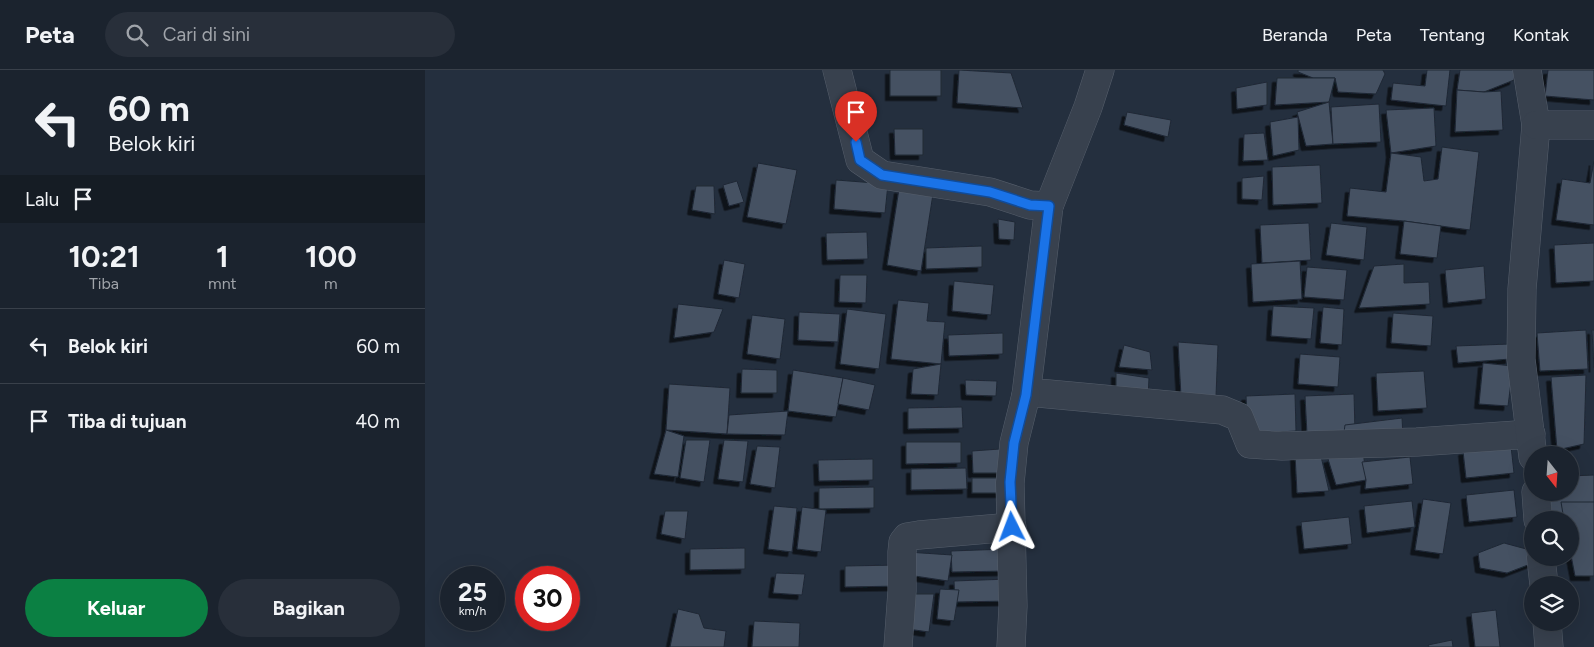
<!DOCTYPE html>
<html lang="id">
<head>
<meta charset="utf-8">
<style>
  :root { --surface:#1b232e; --page:#282f3a; --text:#f1f3f6; --muted:#a0a4aa; --line:#39404a; --accent:#0b8043 }
  body { margin:0; font-family:Figtree,sans-serif; background:var(--page); color:var(--text); height:100vh; display:flex; flex-direction:column; font-size:19px; white-space:nowrap }
  * { box-sizing:border-box; margin:0 }
  p { font-size:16px; color:var(--muted) }
  .icon { flex:none; width:28px; height:28px; fill:none; stroke:currentColor; stroke-width:2; stroke-linecap:round; stroke-linejoin:round }
  .map { position:relative; flex:1; overflow:hidden }
  .details { display:flex; flex-direction:column; background:var(--surface); width:425px }
  .details>* { flex:none }
  .hud { background:#1b232e; color:var(--text); overflow:hidden }
  .needle { width:32px; rotate:163deg }
  .buttons { position:absolute; left:1099px; top:376px; display:grid; gap:10px }
  .buttons a { display:grid; place-items:center; width:55px; height:55px; border-radius:50%; background:var(--surface); box-shadow:0 5px 20px #0002,0 0 0 1px var(--line); font-size:25px }
  .speed { position:absolute; left:15px; top:496px; display:flex; gap:10px; font-size:25px; font-weight:700; text-align:center }
  .speed>* { display:grid; place-content:center; width:65px; height:65px; border-radius:50%; background:var(--surface); box-shadow:0 5px 20px #0002,0 0 0 1px var(--line); line-height:1 }
  .speed small { font-size:12px; font-weight:400 }
  .speed .limit { border:8px solid #d22; background:#fff; color:#111 }
  .pin { position:absolute; display:grid; place-items:center; width:42px; height:42px; color:#fff; margin:-51px -21px; border-radius:50% 50% 50% 0; rotate:-45deg; box-shadow:0 0 5px #0007 }
  .pin .icon { rotate:45deg }
  .me { position:absolute; width:55px; margin:-28px; rotate:357deg; stroke-linejoin:round; filter:drop-shadow(0 0 4px #0008) }
  .turn { display:flex; align-items:center; gap:18px; height:105px; padding:0 25px; font-size:22px }
  .turn .icon { width:65px; height:65px; stroke-width:2.5 }
  .turn b { display:block; font-size:35px; line-height:42px }
  .then { display:flex; align-items:center; height:48px; padding:0 25px; background:#0003; gap:10px; font-size:19px }
  .eta { display:flex; justify-content:space-evenly; align-items:center; height:85px; text-align:center }
  .eta b { font-size:30px; font-weight:700; line-height:35px }
  .primary-button { display:flex; gap:10px; margin-top:auto; padding:10px 25px }
  .primary-button a { flex:1; height:58px; border-radius:30px; background:var(--accent); color:#fff; font-size:20px; font-weight:700; line-height:58px; text-align:center }
  .primary-button a+a { background:var(--page); color:var(--text) }
  ul { padding:0; list-style:none }
  li { display:flex; align-items:center; gap:15px; height:75px; padding:0 25px; border-top:1px solid var(--line) }
  li div { flex:1 }
  li b { display:block; font-size:19px }
  li em { font-style:normal }
  header { display:flex; align-items:center; gap:30px; box-sizing:border-box; height:70px; padding:0 25px; background:var(--surface); border-bottom:1px solid var(--line) }
  header strong { font-size:24px }
  nav { display:flex; gap:28px; margin-inline-start:auto; font-size:18px }
  .search { width:350px; height:45px; background:var(--page); display:flex; align-items:center; gap:12px; box-sizing:border-box; padding:0 18px; border-radius:28px; color:var(--muted); font-size:19px }
  main { display:flex; flex:1; min-height:0 }
  .map>svg:first-child { display:block }
  .building { fill:#455162; stroke:#1f2835; filter:url(#shadow) }
  .lines { fill:none; stroke-linecap:round; stroke-linejoin:round }
  .street-casing { stroke:#565f6c; stroke-width:29 }
  .street { stroke:#38414e; stroke-width:28 }
  .route-casing { stroke:#114b97; stroke-width:12 }
  .route { stroke:#1a73e8; stroke-width:9 }
</style>
</head>
<body>
<header>
<strong>Peta</strong>
<div class="search"><svg class="icon" aria-label="search" viewBox="0 0 24 24"><circle cx="10" cy="10" r="6"/><path d="M15 15l6 6"/></svg>Cari di sini</div>
<nav><a>Beranda</a><a>Peta</a><a>Tentang</a><a>Kontak</a></nav>
</header>
<main>
<section class="details">
<div class="hud">
<div class="turn"><svg class="icon" aria-label="left" viewBox="0 0 24 24"><path d="M17 20v-9H6M10 6l-5 5 5 5"/></svg><div><b>60 m</b>Belok kiri</div></div>
<div class="then">Lalu<svg class="icon" aria-label="arrive" viewBox="0 0 24 24"><path d="M6 21V4h12l-3 4 3 4H6"/></svg></div>
</div>
<div class="eta">
<div><b>10:21</b><p>Tiba</p></div>
<div><b>1</b><p>mnt</p></div>
<div><b>100</b><p>m</p></div>
</div>
<ul>
<li><svg class="icon" aria-label="left" viewBox="0 0 24 24"><path d="M17 20v-9H6M10 6l-5 5 5 5"/></svg><div><b>Belok kiri</b></div><em>60 m</em></li>
<li><svg class="icon" aria-label="arrive" viewBox="0 0 24 24"><path d="M6 21V4h12l-3 4 3 4H6"/></svg><div><b>Tiba di tujuan</b></div><em>40 m</em></li>
</ul>
<div class="primary-button"><a>Keluar</a><a>Bagikan</a></div>
</section>
<div class="map">
<svg width="1169" height="577" viewBox="0 0 1169 577">
  <defs>
    <filter id="shadow"><feDropShadow dx="-4.5" dy="4.5" stdDeviation="0" flood-color="#0009"/></filter>
  </defs>
  <rect width="100%" height="100%" fill="#242f3e"/>
  <g class="building">
    <rect x="465" y="0" width="51" height="26"/>
    <path d="M 534,0 L 586,3 L 598,38 L 532,33 Z"/>
    <path d="M 873,0 L 958,0 L 960,4 L 951,24 L 913,22 L 910,8 L 888,8 L 873,2 Z"/>
    <path d="M 1002,0 L 1025,0 L 1021,36 L 966,30 L 968,13 L 1000,16 Z"/>
    <path d="M 1035,0 L 1090,0 L 1089,10 L 1059,22 L 1032,20 Z"/>
    <path d="M 1123,0 L 1169,0 L 1169,30 L 1120,26 Z"/>
    <path d="M 852,8 L 910,8 L 904,32 L 850,35 Z"/>
    <path d="M 842,12 L 842,35 L 812,39 L 811,18 Z"/>
    <path d="M 1032,20 L 1059,22 L 1076,21 L 1078,60 L 1030,62 Z"/>
    <path d="M 904,32 L 908,74 L 881,76 L 872,42 Z"/>
    <path d="M 954,34 L 956,72 L 908,74 L 906,37 Z"/>
    <path d="M 1009,38 L 1011,76 L 966,83 L 961,40 Z"/>
    <path d="M 702,42 L 746,50 L 743,67 L 699,55 Z"/>
    <path d="M 873,47 L 874,80 L 848,86 L 845,52 Z"/>
    <path d="M 469,59 L 498,59 L 498,85 L 470,85 Z"/>
    <path d="M 839,63 L 843,90 L 818,91 L 819,64 Z"/>
    <path d="M 1017,77 L 1054,82 L 1045,160 L 979,151 L 922,146 L 925,118 L 961,122 L 966,83 L 996,87 L 999,111 L 1013,109 Z"/>
    <path d="M 1169,91 L 1169,155 L 1131,150 L 1137,109 L 1165,113 Z"/>
    <path d="M 333,93 L 372,100 L 361,154 L 322,147 Z"/>
    <path d="M 895,95 L 897,133 L 848,135 L 847,97 Z"/>
    <path d="M 839,106 L 837,130 L 817,129 L 817,108 Z"/>
    <path d="M 411,110 L 463,114 L 460,143 L 409,139 Z"/>
    <path d="M 312,111 L 319,132 L 304,136 L 298,115 Z"/>
    <path d="M 271,116 L 289,116 L 290,144 L 267,140 Z"/>
    <path d="M 474,119 L 508,124 L 496,201 L 462,195 Z"/>
    <path d="M 573,149 L 590,152 L 589,170 L 574,169 Z"/>
    <path d="M 979,151 L 1016,156 L 1012,188 L 975,184 Z"/>
    <path d="M 884,153 L 886,190 L 837,193 L 835,155 Z"/>
    <path d="M 906,153 L 942,157 L 939,190 L 901,185 Z"/>
    <path d="M 442,162 L 443,189 L 402,190 L 401,163 Z"/>
    <path d="M 1169,173 L 1169,211 L 1131,213 L 1129,175 Z"/>
    <path d="M 557,176 L 557,197 L 501,199 L 501,178 Z"/>
    <path d="M 299,190 L 320,194 L 314,228 L 293,224 Z"/>
    <path d="M 875,191 L 877,229 L 828,232 L 826,194 Z"/>
    <path d="M 979,194 L 979,213 L 1004,212 L 1005,234 L 934,238 L 949,196 Z"/>
    <path d="M 1059,196 L 1061,229 L 1023,233 L 1020,200 Z"/>
    <path d="M 882,197 L 922,200 L 919,230 L 879,227 Z"/>
    <path d="M 415,205 L 442,205 L 441,233 L 414,232 Z"/>
    <path d="M 529,211 L 569,215 L 566,245 L 527,241 Z"/>
    <path d="M 473,230 L 504,233 L 502,251 L 520,252 L 516,294 L 466,289 Z"/>
    <path d="M 253,234 L 298,239 L 289,262 L 249,268 Z"/>
    <path d="M 848,236 L 889,238 L 886,269 L 846,266 Z"/>
    <path d="M 898,237 L 919,239 L 917,275 L 895,273 Z"/>
    <path d="M 422,239 L 461,244 L 454,299 L 415,294 Z"/>
    <path d="M 374,242 L 415,244 L 413,272 L 373,270 Z"/>
    <path d="M 968,243 L 1008,246 L 1006,276 L 966,273 Z"/>
    <path d="M 327,245 L 360,249 L 355,289 L 322,284 Z"/>
    <path d="M 1161,260 L 1163,299 L 1115,301 L 1112,263 Z"/>
    <path d="M 1167,260 L 1169,260 L 1169,298 Z"/>
    <path d="M 578,263 L 578,284 L 524,286 L 523,265 Z"/>
    <path d="M 753,272 L 793,275 L 791,326 L 756,326 Z"/>
    <path d="M 1085,274 L 1085,289 L 1033,293 L 1031,276 Z"/>
    <path d="M 699,275 L 725,282 L 727,300 L 694,297 Z"/>
    <path d="M 875,284 L 915,287 L 913,317 L 873,314 Z"/>
    <path d="M 1058,293 L 1088,296 L 1083,336 L 1054,334 Z"/>
    <path d="M 516,294 L 513,325 L 486,324 L 488,299 Z"/>
    <path d="M 317,299 L 352,300 L 352,323 L 316,323 Z"/>
    <path d="M 368,300 L 418,308 L 411,347 L 363,341 Z"/>
    <path d="M 999,301 L 1002,338 L 953,341 L 951,303 Z"/>
    <path d="M 691,303 L 724,308 L 723,328 L 691,322 Z"/>
    <path d="M 1161,305 L 1159,374 L 1132,380 L 1126,307 Z"/>
    <path d="M 418,308 L 450,315 L 444,340 L 413,334 Z"/>
    <path d="M 540,310 L 572,311 L 571,326 L 541,325 Z"/>
    <path d="M 244,314 L 305,318 L 302,364 L 241,360 Z"/>
    <path d="M 870,324 L 871,361 L 823,364 L 821,326 Z"/>
    <path d="M 929,324 L 930,362 L 882,364 L 880,326 Z"/>
    <path d="M 537,337 L 538,358 L 483,359 L 483,338 Z"/>
    <path d="M 363,341 L 360,365 L 302,364 L 304,345 Z"/>
    <path d="M 977,348 L 978,366 L 918,369 L 920,355 Z"/>
    <path d="M 241,360 L 259,366 L 253,407 L 229,404 Z"/>
    <path d="M 261,370 L 285,370 L 279,412 L 255,408 Z"/>
    <path d="M 299,370 L 323,371 L 318,412 L 293,409 Z"/>
    <path d="M 481,372 L 536,372 L 536,393 L 481,394 Z"/>
    <path d="M 332,376 L 355,377 L 350,418 L 325,414 Z"/>
    <path d="M 1086,376 L 1089,403 L 1041,408 L 1038,381 Z"/>
    <path d="M 938,378 L 941,410 L 911,415 L 903,389 Z"/>
    <path d="M 575,379 L 576,403 L 548,403 L 547,381 Z"/>
    <path d="M 895,382 L 904,421 L 872,423 L 870,384 Z"/>
    <path d="M 985,387 L 988,414 L 940,419 L 941,410 L 937,392 Z"/>
    <path d="M 448,389 L 448,410 L 394,411 L 393,390 Z"/>
    <path d="M 541,398 L 542,419 L 486,420 L 486,399 Z"/>
    <path d="M 1169,405 L 1169,443 L 1126,445 L 1125,422 L 1145,422 L 1145,406 Z"/>
    <rect x="547" y="408" width="31" height="15"/>
    <path d="M 449,417 L 449,438 L 394,439 L 394,418 Z"/>
    <path d="M 1089,420 L 1092,447 L 1044,452 L 1041,425 Z"/>
    <path d="M 998,429 L 1026,433 L 1018,484 L 990,480 Z"/>
    <path d="M 987,431 L 990,457 L 942,463 L 939,436 Z"/>
    <path d="M 1136,432 L 1169,432 L 1169,506 L 1150,506 L 1145,480 L 1145,450 L 1139,450 Z"/>
    <path d="M 349,436 L 372,438 L 367,482 L 343,479 Z"/>
    <path d="M 377,437 L 401,440 L 396,482 L 372,479 Z"/>
    <path d="M 240,441 L 263,441 L 260,469 L 236,464 Z"/>
    <path d="M 924,447 L 927,474 L 879,479 L 876,452 Z"/>
    <path d="M 1079,473 L 1105,480 L 1108,493 L 1082,503 L 1055,498 L 1053,483 Z"/>
    <path d="M 320,478 L 320,499 L 265,500 L 265,479 Z"/>
    <path d="M 581,479 L 581,501 L 527,502 L 526,481 Z"/>
    <path d="M 482,482 L 527,485 L 523,511 L 483,505 Z"/>
    <path d="M 474,495 L 475,516 L 420,517 L 420,496 Z"/>
    <path d="M 351,503 L 380,504 L 377,525 L 348,523 Z"/>
    <path d="M 584,509 L 584,531 L 530,532 L 529,511 Z"/>
    <path d="M 515,519 L 534,520 L 529,551 L 512,549 Z"/>
    <path d="M 481,524 L 509,524 L 504,562 L 476,558 Z"/>
    <path d="M 253,539 L 274,544 L 279,558 L 301,561 L 299,577 L 245,577 Z"/>
    <path d="M 1071,540 L 1075,577 L 1050,577 L 1046,543 Z"/>
    <path d="M 329,551 L 375,553 L 374,577 L 327,577 Z"/>
    <path d="M 1027,570 L 1028,577 L 1004,577 L 1003,575 Z"/>
  </g>
  <g class="lines">
    <defs>
      <g id="street">
        <path d="M 412,0 L 435,90 L 457,105 L 565,122 L 605,135 L 624,136 L 601,325 L 613,323 L 797,340 L 814,347 L 825,374 L 857,376 L 992,372 L 1106,364"/>
        <path d="M 1102,0 L 1111,55 L 1097,219 L 1096,289 L 1108,387"/>
        <path d="M 1111,55 L 1169,55"/>
        <path d="M 624,136 L 663,37 L 675,0"/>
        <path d="M 1111,422 L 1113,450"/>
        <path d="M 1116,488 L 1119,515"/>
        <path d="M 1122,552 L 1124,577"/>
        <path d="M 473,577 L 477,521 L 477,482 L 478,472 L 482,467 L 494,465 L 587,457"/>
        <path d="M 586,577 L 588,536 L 585,413 L 589,373 L 601,325"/>
      </g>
    </defs>
    <use href="#street" class="street-casing"/>
    <use href="#street" class="street"/>
  </g>
  <g class="lines">
    <defs>
      <path id="route" d="M 431,72 L 435,90 L 457,105 L 565,122 L 605,135 L 624,136 L 601,325 L 589,373 L 585,412 L 587,457"/>
    </defs>
    <use href="#route" class="route-casing"/>
    <use href="#route" class="route"/>
  </g>
</svg>
<div class="buttons">
<a><svg class="needle" viewBox="-14 -14 28 28"><path d="M0-13l5 13h-10z" fill="#e53935"/><path d="M0 13l5-13h-10z" fill="#a0a4aa"/></svg></a>
<a><svg class="icon" aria-label="search" viewBox="0 0 24 24"><circle cx="10" cy="10" r="6"/><path d="M15 15l6 6"/></svg></a>
<a><svg class="icon" aria-label="layers" viewBox="0 0 24 24"><path d="M12 4l9 5-9 5-9-5zM3 14l9 5 9-5"/></svg></a>
</div>
<div class="speed"><div>25<small>km/h</small></div><div class="limit">30</div></div>
<div class="pin" style="left:431px;top:72px;background:#d93025"><svg class="icon" aria-label="arrive" viewBox="0 0 24 24"><path d="M6 21V4h12l-3 4 3 4H6"/></svg></div>
<svg class="me" style="left:587px;top:457px" viewBox="-20 -20 40 40"><path d="M0-17L14 15 0 8-14 15z" fill="#1a73e8" stroke="#fff" stroke-width="4"/></svg>
</div>
</main>
</body>
</html>
